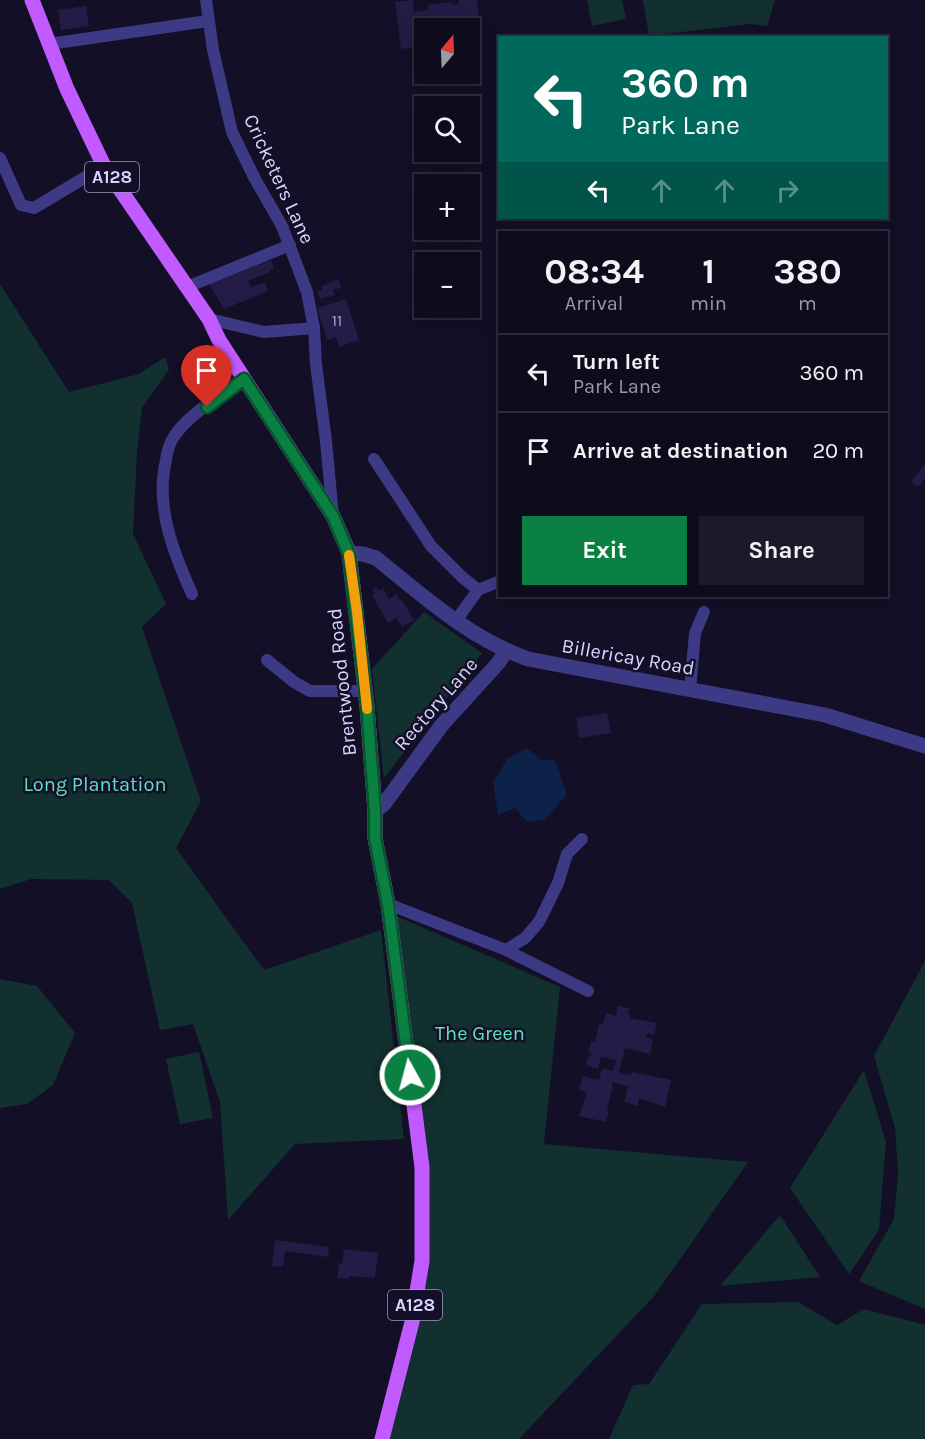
<!DOCTYPE html>
<html lang="en">
<head>
<meta charset="utf-8">
<style>
  :root { --surface:#0e0b1c; --page:#1c1929; --text:#f1f3f6; --muted:#9b9ba3; --line:#2e2b3b; --accent:#0b8043 }
  body { margin:0; font-family:Karla,sans-serif; background:var(--page); color:var(--text); height:100vh; display:flex; flex-direction:column; font-size:22px; white-space:nowrap }
  * { box-sizing:border-box; margin:0 }
  p { font-size:20px; color:var(--muted) }
  .icon { flex:none; width:33px; height:33px; fill:none; stroke:currentColor; stroke-width:2; stroke-linecap:round; stroke-linejoin:round }
  .map { position:relative; flex:1; overflow:hidden }
  .side { position:absolute; left:498px; top:231px; width:390px; height:366px; display:flex; flex-direction:column; background:var(--surface); border-radius:0px; box-shadow:0 3px 15px #0003,0 0 0 2px var(--line) }
  .side>* { flex:none }
  .banner { position:absolute; left:498px; top:36px; width:390px; height:183px; border-radius:0px; box-shadow:0 3px 15px #0003,0 0 0 2px var(--line); background:#00695c; color:#fff; overflow:hidden }
  .needle { width:39px; rotate:19deg }
  .fabs { position:absolute; left:414px; top:18px; display:grid; gap:12px }
  .fabs a { display:grid; place-items:center; width:66px; height:66px; border-radius:0px; background:var(--surface); box-shadow:0 3px 15px #0003,0 0 0 2px var(--line); font-size:30px }
  .pin { position:absolute; display:grid; place-items:center; width:51px; height:51px; color:#fff; margin:-62px -26px; border-radius:50% 50% 50% 0; rotate:-45deg; box-shadow:0 0 6px #0007 }
  .pin .icon { rotate:45deg }
  .me { position:absolute; width:66px; margin:-33px; rotate:353deg; stroke-linejoin:round; filter:drop-shadow(0 0 4px #0008) }
  .turn { display:flex; align-items:center; gap:21px; height:126px; padding:0 24px; font-size:27px }
  .turn .icon { width:78px; height:78px; stroke-width:2.5 }
  .turn b { display:block; font-size:42px; line-height:51px }
  .lanes { display:flex; align-items:center; height:57px; padding:0 24px; background:#0003; justify-content:center; gap:30px; direction:ltr }
  .lanes .off { opacity:.35 }
  .eta { display:flex; justify-content:space-evenly; align-items:center; height:102px; text-align:center }
  .eta b { font-size:36px; font-weight:700; line-height:42px }
  .cta { display:flex; gap:12px; margin-top:auto; padding:12px 24px }
  .cta a { flex:1; height:69px; border-radius:0px; background:var(--accent); color:#fff; font-size:24px; font-weight:700; line-height:69px; text-align:center }
  .cta a+a { background:var(--page); color:var(--text) }
  ul { padding:0; list-style:none }
  li { display:flex; align-items:center; gap:18px; height:78px; padding:0 24px; border-top:2px solid var(--line) }
  li div { flex:1 }
  li b { display:block; font-size:22px }
  li em { font-style:normal }
  .map>svg:first-child { display:block }
  .green { fill:#12302f }
  .water { fill:#0c2248 }
  .building { fill:#241b47 }
  .lines { fill:none; stroke-linecap:round; stroke-linejoin:round }
  .minor { stroke:#3d3a85; stroke-width:12 }
  .tertiary { stroke:#3d3a85; stroke-width:15 }
  .primary { stroke:#c25bff; stroke-width:15 }
  .route-casing { stroke:#07532c; stroke-width:15 }
  .route { stroke:#0b8043; stroke-width:10 }
  .slow { stroke:#f59e0b; stroke-width:10 }
  .labels { text-anchor:middle; dominant-baseline:central; stroke-width:5; stroke-linejoin:round; paint-order:stroke }
  .number-label { font-size:16px; fill:#aca6d1 }
  .shield { fill:#130f26; stroke:#9e99be; stroke-width:1.5 }
  .shield-label { font-size:18px; font-weight:bold; fill:#d9d4ff }
  .street-label { font-size:20px; fill:#d9d4ff; stroke:#130f26 }
  .park-label { font-size:20px; fill:#5fe0c0; stroke:#130f26 }
</style>
</head>
<body>
<div class="map">
<svg width="925" height="1439" viewBox="0 0 925 1439">
  <rect width="100%" height="100%" fill="#130f26"/>
  <g class="green">
    <path d="M 587,0 L 622,0 L 626,19 L 592,26 Z"/>
    <path d="M 643,0 L 775,0 L 767,26 L 750,24 L 649,36 Z"/>
    <path d="M 0,284 L 69,392 L 139,374 L 165,357 L 169,369 L 142,408 L 137,452 L 133,534 L 166,604 L 142,627 L 201,801 L 176,848 L 264,970 L 381,930 L 404,1139 L 295,1144 L 228,1220 L 220,1102 L 193,1024 L 160,1030 L 132,903 L 109,880 L 31,879 L 0,889 Z"/>
    <path d="M 424,612 L 482,653 L 384,778 L 372,669 Z"/>
    <path d="M 389,913 L 560,987 L 544,1144 L 748,1162 L 655,1295 L 519,1439 L 382,1439 L 412,1322 L 422,1167 Z"/>
    <path d="M 925,961 L 925,1309 L 859,1281 L 894,1219 L 898,1173 L 895,1128 L 874,1056 Z"/>
    <path d="M 0,979 L 37,986 L 75,1033 L 53,1085 L 27,1104 L 0,1108 Z"/>
    <path d="M 199,1052 L 213,1118 L 180,1124 L 166,1059 Z"/>
    <path d="M 864,1070 L 886,1142 L 879,1230 L 849,1274 L 790,1188 Z"/>
    <path d="M 780,1215 L 820,1277 L 720,1286 Z"/>
    <path d="M 798,1302 L 837,1325 L 864,1309 L 925,1325 L 925,1439 L 609,1439 L 633,1385 L 649,1384 L 702,1304 Z"/>
  </g>
  <path class="water" d="M 527,748 L 541,760 L 555,760 L 567,795 L 544,820 L 527,822 L 515,808 L 498,815 L 493,782 L 508,758 Z"/>
  <g class="building">
    <path d="M 413,0 L 414,12 L 428,10 L 427,5 L 452,2 L 452,5 L 459,4 L 459,0 L 477,0 L 481,33 L 470,35 L 470,28 L 424,28 L 424,33 L 421,34 L 423,46 L 401,49 L 395,2 Z"/>
    <path d="M 86,6 L 89,26 L 61,30 L 58,10 Z"/>
    <path d="M 271,260 L 274,268 L 270,271 L 270,272 L 248,281 L 251,287 L 265,282 L 268,291 L 224,309 L 209,284 Z"/>
    <path d="M 339,279 L 341,288 L 333,290 L 335,295 L 320,299 L 317,292 L 322,289 L 321,286 Z"/>
    <path d="M 346,299 L 359,340 L 339,347 L 336,337 L 327,340 L 317,308 Z"/>
    <path d="M 925,464 L 925,478 L 918,487 L 911,482 Z"/>
    <path d="M 377,587 L 379,591 L 383,588 L 389,599 L 396,594 L 400,601 L 402,600 L 414,620 L 402,627 L 396,618 L 388,623 L 372,595 L 375,594 L 372,590 Z"/>
    <path d="M 607,713 L 611,733 L 579,738 L 576,718 Z"/>
    <path d="M 618,1006 L 629,1008 L 628,1014 L 631,1015 L 630,1018 L 657,1023 L 654,1035 L 647,1033 L 646,1037 L 653,1039 L 650,1054 L 625,1048 L 619,1072 L 631,1075 L 632,1072 L 671,1080 L 665,1107 L 639,1098 L 637,1106 L 624,1102 L 628,1086 L 610,1082 L 613,1084 L 607,1110 L 609,1111 L 606,1122 L 579,1116 L 587,1092 L 579,1090 L 583,1076 L 599,1080 L 602,1068 L 613,1071 L 616,1060 L 601,1057 L 598,1069 L 586,1065 L 588,1057 L 592,1054 L 588,1053 L 591,1041 L 595,1042 L 599,1023 L 603,1024 L 606,1013 L 616,1016 Z"/>
    <path d="M 275,1240 L 329,1247 L 328,1257 L 285,1251 L 283,1267 L 272,1266 Z"/>
    <path d="M 344,1249 L 378,1253 L 375,1278 L 349,1276 L 349,1279 L 337,1278 L 339,1263 L 342,1264 Z"/>
  </g>
  <g class="lines">
    <g class="minor">
      <path d="M 206,0 L 213,50 L 232,132 L 255,179 L 282,226 L 307,292 L 314,328 L 316,364 L 326,441 L 333,516"/>
      <path d="M 49,44 L 208,21"/>
      <path d="M 0,158 L 21,205 L 34,208 L 104,166"/>
      <path d="M 187,287 L 290,245"/>
      <path d="M 209,319 L 264,332 L 314,328"/>
      <path d="M 374,459 L 431,546 L 462,577 L 478,590 L 500,581"/>
      <path d="M 192,594 C 173,552 155,506 166,460 C 167,453 169,444 173,438 C 187,415 222,395 244,379"/>
      <path d="M 455,622 L 478,590"/>
      <path d="M 267,660 L 294,682 L 310,691 L 365,691"/>
      <path d="M 690,690 L 695,633 L 704,612"/>
      <path d="M 388,904 L 506,950 L 588,991"/>
      <path d="M 506,950 L 525,938 L 539,922 L 558,883 L 567,854 L 582,839"/>
    </g>
    <g class="tertiary">
      <path d="M 349,553 L 363,554 L 376,558 C 424,597 469,638 528,659 L 825,715 L 925,746"/>
      <path d="M 375,811 L 384,804 L 441,726 L 499,662 L 506,651"/>
    </g>
    <path class="primary" d="M 32,0 L 67,89 L 104,166 L 209,319 L 219,340 L 333,516 L 349,553 L 367,706 L 375,811 L 375,838 L 388,904 L 422,1167 L 422,1261 L 412,1322 L 382,1439"/>
  </g>
  <g class="lines">
    <defs>
      <path id="route" d="M 207,407 L 244,379 L 333,516 L 349,554 L 367,706 L 375,811 L 375,838 L 388,904 L 410,1075"/>
    </defs>
    <use href="#route" class="route-casing"/>
    <use href="#route" class="route"/>
    <path class="slow" d="M 349,555 L 357,612 L 367,709"/>
  </g>
  <g class="labels">
    <g class="number-label">
      <text x="337" y="320">11</text>
    </g>
    <g class="shield">
      <rect x="85" y="162" width="54" height="30" rx="4.5"/>
      <rect x="388" y="1290" width="54" height="30" rx="4.5"/>
    </g>
    <g class="shield-label">
      <text x="112" y="177">A128</text>
      <text x="415" y="1305">A128</text>
    </g>
    <g class="street-label">
      <text transform="translate(279 179) rotate(65)">Cricketers Lane</text>
      <text transform="translate(628 657) rotate(10)">Billericay Road</text>
      <text transform="translate(342 682) rotate(-96)">Brentwood Road</text>
      <text transform="translate(436 704) rotate(-49)">Rectory Lane</text>
    </g>
    <g class="park-label">
      <text x="95" y="784">Long Plantation</text>
      <text x="480" y="1033">The Green</text>
    </g>
  </g>
</svg>
<div class="fabs">
<a><svg class="needle" viewBox="-14 -14 28 28"><path d="M0-13l5 13h-10z" fill="#e53935"/><path d="M0 13l5-13h-10z" fill="#9b9ba3"/></svg></a>
<a><svg class="icon" aria-label="search" viewBox="0 0 24 24"><circle cx="10" cy="10" r="6"/><path d="M15 15l6 6"/></svg></a>
<a>+</a>
<a>−</a>
</div>
<div class="pin" style="left:207px;top:407px;background:#d93025"><svg class="icon" aria-label="arrive" viewBox="0 0 24 24"><path d="M6 21V4h12l-3 4 3 4H6"/></svg></div>
<svg class="me" style="left:410px;top:1075px" viewBox="-20 -20 40 40"><circle r="17" fill="#0b8043" stroke="#fff" stroke-width="3"/><path d="M0-11L8 9 0 5-8 9z" fill="#fff"/></svg>
<div class="banner">
<div class="turn"><svg class="icon" aria-label="left" viewBox="0 0 24 24"><path d="M17 20v-9H6M10 6l-5 5 5 5"/></svg><div><b>360 m</b>Park Lane</div></div>
<div class="lanes"><svg class="icon" aria-label="left" viewBox="0 0 24 24"><path d="M17 20v-9H6M10 6l-5 5 5 5"/></svg><svg class="icon off" aria-label="ahead" viewBox="0 0 24 24"><path d="M12 20V5M6 11l6-6 6 6"/></svg><svg class="icon off" aria-label="ahead" viewBox="0 0 24 24"><path d="M12 20V5M6 11l6-6 6 6"/></svg><svg class="icon off" aria-label="right" viewBox="0 0 24 24"><path d="M7 20v-9h11M14 6l5 5-5 5"/></svg></div>
</div>
<section class="side">
<div class="eta">
<div><b>08:34</b><p>Arrival</p></div>
<div><b>1</b><p>min</p></div>
<div><b>380</b><p>m</p></div>
</div>
<ul>
<li><svg class="icon" aria-label="left" viewBox="0 0 24 24"><path d="M17 20v-9H6M10 6l-5 5 5 5"/></svg><div><b>Turn left</b><p>Park Lane</p></div><em>360 m</em></li>
<li><svg class="icon" aria-label="arrive" viewBox="0 0 24 24"><path d="M6 21V4h12l-3 4 3 4H6"/></svg><div><b>Arrive at destination</b></div><em>20 m</em></li>
</ul>
<div class="cta"><a>Exit</a><a>Share</a></div>
</section>
</div>
</body>
</html>
